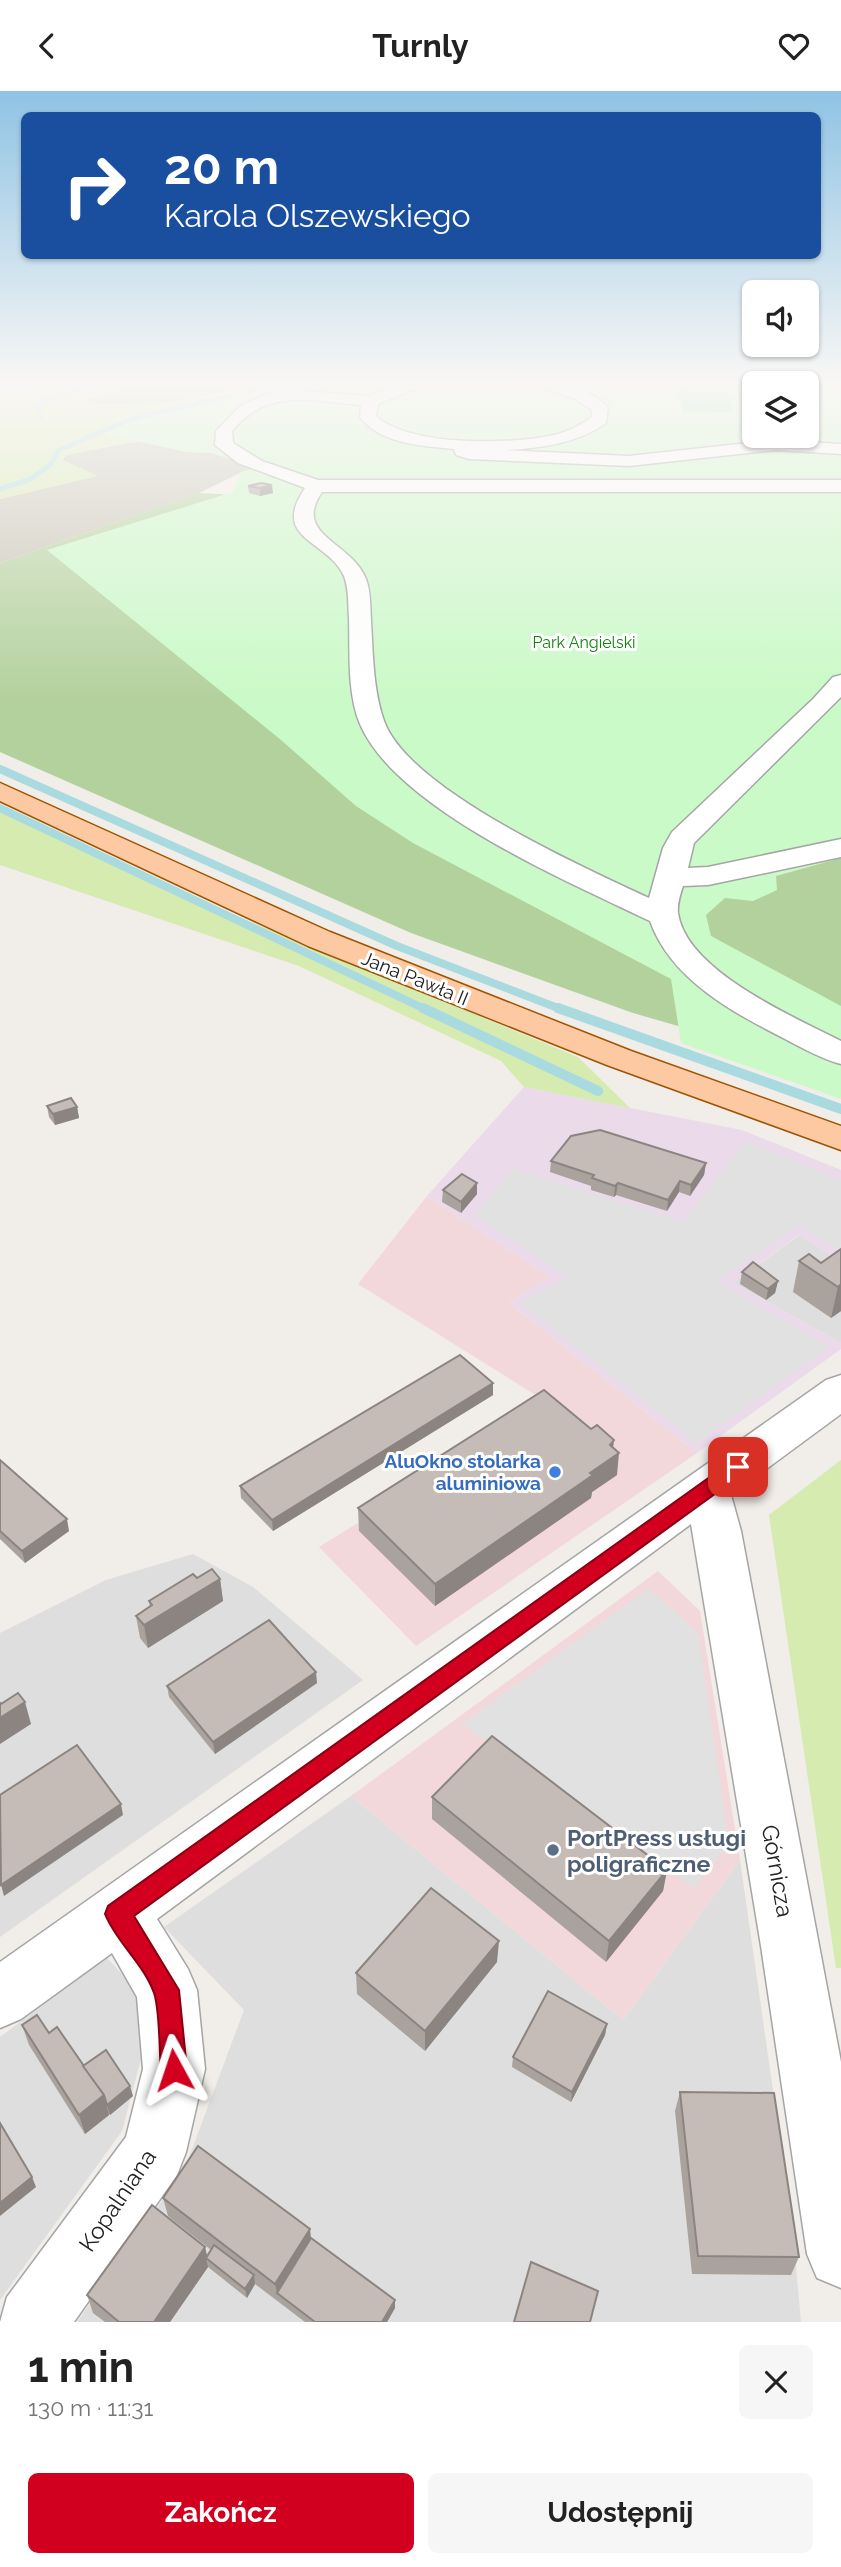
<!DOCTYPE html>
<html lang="pl">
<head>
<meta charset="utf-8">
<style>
  :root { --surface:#fff; --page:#f6f6f6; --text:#222; --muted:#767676; --accent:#d2001e }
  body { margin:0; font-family:Raleway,sans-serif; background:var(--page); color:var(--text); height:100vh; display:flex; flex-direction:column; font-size:26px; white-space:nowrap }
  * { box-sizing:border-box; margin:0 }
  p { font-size:23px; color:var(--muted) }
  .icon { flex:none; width:38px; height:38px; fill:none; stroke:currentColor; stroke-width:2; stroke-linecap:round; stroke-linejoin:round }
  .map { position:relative; height:2231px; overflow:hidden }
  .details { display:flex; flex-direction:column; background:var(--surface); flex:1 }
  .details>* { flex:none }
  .top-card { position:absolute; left:21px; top:21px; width:800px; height:147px; border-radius:10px; box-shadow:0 2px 5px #0004; background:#1a4fa0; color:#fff; overflow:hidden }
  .tools { position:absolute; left:742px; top:189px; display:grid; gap:14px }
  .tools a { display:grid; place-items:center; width:77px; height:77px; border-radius:10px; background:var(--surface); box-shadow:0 2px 5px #0004; font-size:35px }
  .pin { position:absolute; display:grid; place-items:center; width:60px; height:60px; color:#fff; margin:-30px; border-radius:14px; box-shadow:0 4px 10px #0006 }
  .me { position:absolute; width:77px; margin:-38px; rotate:355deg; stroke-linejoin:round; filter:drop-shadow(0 0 5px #0008) }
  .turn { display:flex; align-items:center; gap:24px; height:147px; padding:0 28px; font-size:32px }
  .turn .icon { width:91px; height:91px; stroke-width:2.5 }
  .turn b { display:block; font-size:49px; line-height:60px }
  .round { display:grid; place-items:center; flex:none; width:74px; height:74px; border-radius:10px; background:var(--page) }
  .summary { display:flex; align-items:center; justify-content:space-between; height:119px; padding:0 28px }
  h1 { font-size:42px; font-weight:700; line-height:52px }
  .button { display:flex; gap:14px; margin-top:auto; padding:14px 28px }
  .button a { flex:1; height:80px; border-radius:10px; background:var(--accent); color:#fff; font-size:28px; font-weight:700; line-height:80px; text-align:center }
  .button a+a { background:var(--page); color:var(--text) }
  header { display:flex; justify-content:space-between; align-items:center; height:91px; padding:0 28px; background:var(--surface); font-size:32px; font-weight:700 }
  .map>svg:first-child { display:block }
  .residential { fill:#dfdede }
  .commercial { fill:#f2d8da }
  .industrial { fill:#eadaea }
  .construction { fill:#c6c4b3 }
  .grass { fill:#d5ebaf }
  .forest { fill:#b3d19d }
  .park { fill:#cafac7 }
  .pitch { fill:#87e0b1 }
  .parking { fill:#e1e1e1 }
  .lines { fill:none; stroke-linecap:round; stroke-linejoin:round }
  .stream-far2 { stroke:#a9dadf; stroke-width:5 }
  .stream-far1 { stroke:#a9dadf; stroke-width:8 }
  .stream { stroke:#a9dadf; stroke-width:10 }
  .street-casing { stroke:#a5a5a5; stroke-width:3 }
  .primary-casing { stroke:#9e5400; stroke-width:3 }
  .street { fill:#fff; fill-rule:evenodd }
  .primary { fill:#fcc9a2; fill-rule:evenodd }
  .wall { fill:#aaa29d }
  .shaded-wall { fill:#8b8480 }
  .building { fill:#c6bcb7; stroke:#8b8480; stroke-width:2 }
  .route { fill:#d2001e; stroke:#880014; stroke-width:2 }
  .shop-dot { fill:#3f7fe0; stroke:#fff; stroke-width:2.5 }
  .service-dot { fill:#5c6f8a; stroke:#fff; stroke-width:2.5 }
  .labels { text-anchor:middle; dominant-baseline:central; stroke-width:6; stroke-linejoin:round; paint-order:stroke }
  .far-park-label { font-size:16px; fill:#13830c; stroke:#fff }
  .street-label { font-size:19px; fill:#212121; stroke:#fff }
  .shop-label { font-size:19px; font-weight:bold; fill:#366cbe; stroke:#fff; text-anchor:end }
  .near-service-label { font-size:23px; font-weight:bold; fill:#4e5e75; stroke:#fff; text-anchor:start }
  .near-street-label { font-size:23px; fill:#212121; stroke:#fff }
</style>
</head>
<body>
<header><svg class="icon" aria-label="back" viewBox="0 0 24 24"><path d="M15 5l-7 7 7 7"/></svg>Turnly<svg class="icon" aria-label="heart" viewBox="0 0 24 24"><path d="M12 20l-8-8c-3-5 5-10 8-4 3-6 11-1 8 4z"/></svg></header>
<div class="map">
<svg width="841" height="2231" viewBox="0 0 841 2231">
  <rect width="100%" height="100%" fill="#f1ede8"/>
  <g class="residential">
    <path d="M 800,1144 L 841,1172 L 841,1252 L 733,1192 Z"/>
    <path d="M 193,1463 L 253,1496 L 363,1589 L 0,1846 L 0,1542 L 106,1489 Z"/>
    <path d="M 351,1705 L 623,1929 L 740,1769 L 792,2132 L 801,2231 L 77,2231 L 185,2077 L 244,1919 L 164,1836 Z"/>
    <path d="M 107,1867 L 136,1898 L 143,1960 L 122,2040 L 0,2209 L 0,1946 Z"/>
  </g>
  <g class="commercial">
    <path d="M 427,1105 L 550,1186 L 509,1212 L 697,1362 L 416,1555 L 319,1456 L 550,1313 L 358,1193 Z"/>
    <path d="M 658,1480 L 700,1520 L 740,1769 L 623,1929 L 351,1705 Z"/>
  </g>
  <path class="industrial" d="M 524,996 L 742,1039 L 841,1079 L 841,1172 L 799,1144 L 733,1192 L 841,1252 L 841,1258 L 697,1362 L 509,1212 L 550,1186 L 427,1105 Z"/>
  <path class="construction" d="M 139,350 L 186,361 L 212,362 L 259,377 L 242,381 L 199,402 L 0,472 L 0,408 L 96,385 L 62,369 L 66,364 Z"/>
  <g class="grass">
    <path d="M 132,294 L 89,308 L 86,311 L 117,315 L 196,308 L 205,312 L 136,329 L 103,342 L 139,350 L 66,364 L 63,369 L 98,385 L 0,408 L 0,295 Z"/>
    <path d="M 0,713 L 244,828 L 578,966 L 630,1017 L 524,996 L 501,970 L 299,875 L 0,774 Z"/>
    <path d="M 841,1369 L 841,1877 L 836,1877 L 769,1424 Z"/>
  </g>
  <g class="forest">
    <path d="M 132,294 L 254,294 C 204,306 136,320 85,311 L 89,308 Z"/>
    <path d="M 199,402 L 239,404 L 841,408 L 841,982 L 633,922 L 411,842 L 0,661 L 0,472 Z"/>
  </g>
  <path class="park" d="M 254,294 L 754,294 L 754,345 L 807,345 L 807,294 L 841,294 L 841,767 L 776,785 L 777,799 L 753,810 L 725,807 L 706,824 L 711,845 L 841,915 L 841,1008 L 681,952 L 671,888 L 413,752 L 356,715 L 281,649 L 47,459 L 233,401 L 242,381 L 257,376 L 212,362 L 186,361 L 102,342 L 136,329 L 204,312 L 196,308 Z"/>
  <path class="pitch" d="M 678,299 L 727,300 L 733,321 L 682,320 Z"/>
  <g class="parking">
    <path d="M 746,1051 L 841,1090 L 841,1161 L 799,1135 L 716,1191 L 829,1256 L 697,1352 L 521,1213 L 566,1186 L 476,1124 L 513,1078 L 683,1131 Z"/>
    <path d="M 649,1497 L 698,1542 L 729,1753 L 694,1797 L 462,1633 Z"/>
  </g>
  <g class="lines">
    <g class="stream-far2">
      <path d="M 0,295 L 3,294"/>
      <path d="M 42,328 L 35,314 L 91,294"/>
      <path d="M 0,398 L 31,388 L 51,373 L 59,359 L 131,328 L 275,294"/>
    </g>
    <g class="stream-far1">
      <path d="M 0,678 L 397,855 L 563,919"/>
      <path d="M 0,717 L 427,919"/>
    </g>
    <g class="stream">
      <path d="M 423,917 L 598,1000"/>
      <path d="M 558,917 L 841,1018"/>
    </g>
    <defs>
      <g id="street">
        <path d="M 288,294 L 310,294 L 303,300 L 369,305 L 395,294 L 425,294 L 378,313 L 376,325 C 410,356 515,354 558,343 C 571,339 581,334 592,326 L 592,319 L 575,308 L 535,294 C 561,294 590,295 608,317 L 606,332 C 576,353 541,357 505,359 L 629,365 L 776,349 L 841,353 L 841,363 L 776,359 L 629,375 L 469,368 L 456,364 L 454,358 C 423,355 380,353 360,326 L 361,314 C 312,310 268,296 232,340 L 233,352 L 262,370 L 318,389 L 841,389 L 841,401 L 322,401 C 292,445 351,450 366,488 C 371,501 370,516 371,530 C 373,563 373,599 384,630 C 409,699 583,776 649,807 L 663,757 L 672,741 L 813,608 L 833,586 L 841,584 L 841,606 L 694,752 L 688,777 L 708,776 L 841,748 L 841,766 L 708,794 L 683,795 C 680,804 677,813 678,822 C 686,880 794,926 841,950 L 841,973 C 822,968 804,958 787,949 C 734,922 671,889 650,830 C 569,791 396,718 360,633 C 347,602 350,560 349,527 C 348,513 349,498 344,485 C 327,448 270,449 305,397 L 238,372 L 215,354 L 216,340 L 240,315 Z"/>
        <path d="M 841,1284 L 841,1323 L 731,1404 L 741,1440 L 841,1971 L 841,2197 L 817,2187 L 807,2163 L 761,1855 L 691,1433 L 157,1828 L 188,1878 L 197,1899 L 205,1978 L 186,2061 L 177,2084 L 74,2231 L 0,2231 L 7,2206 L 126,2046 L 143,1978 L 137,1906 L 112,1862 L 21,1928 L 0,1937 L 0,1871 L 826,1289 Z"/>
      </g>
      <path id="primary" d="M 0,692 L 330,841 L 631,960 L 841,1035 L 841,1059 L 607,974 L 308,855 L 0,710 Z"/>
    </defs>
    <use href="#street" class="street-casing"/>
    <use href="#primary" class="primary-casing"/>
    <use href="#street" class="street"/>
    <use href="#primary" class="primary"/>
  </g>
  <g class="wall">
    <path d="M 261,392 L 273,402 L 260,405 L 249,402 L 248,395 Z"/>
    <path d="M 47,1015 L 77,1016 L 79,1027 L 55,1034 L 49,1026 Z"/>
    <path d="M 551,1070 L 706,1072 L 704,1084 L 690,1105 L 679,1101 L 667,1120 L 616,1104 L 614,1106 L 591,1099 L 591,1095 L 550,1081 Z"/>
    <path d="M 443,1099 L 477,1103 L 461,1122 L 442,1111 Z"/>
    <path d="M 841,1158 L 841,1220 L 831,1227 L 793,1201 L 799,1170 L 821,1172 Z"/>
    <path d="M 742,1181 L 778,1190 L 775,1202 L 766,1209 L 740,1193 Z"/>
    <path d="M 493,1292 L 493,1304 L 273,1440 L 241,1407 L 240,1395 Z"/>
    <path d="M 613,1357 L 617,1384 L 592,1401 L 591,1407 L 435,1515 L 359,1440 L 358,1417 Z"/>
    <path d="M 0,1369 L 69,1440 L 25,1472 L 0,1448 Z"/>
    <path d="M 197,1487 L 220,1488 L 223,1510 L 148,1557 L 140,1547 L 136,1525 L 150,1516 L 149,1510 Z"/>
    <path d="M 317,1592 L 215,1663 L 169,1606 L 167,1595 Z"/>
    <path d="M 432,1706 L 667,1779 L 663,1800 L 606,1871 L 432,1728 Z"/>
    <path d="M 497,1871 L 425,1960 L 357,1903 L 356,1882 Z"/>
    <path d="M 607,1933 L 605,1944 L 571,2011 L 512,1976 L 513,1966 Z"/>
    <path d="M 22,1934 L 49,1942 L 83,1975 L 133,2005 L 110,2024 L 109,2022 L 109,2024 L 85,2043 L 29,1954 Z"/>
    <path d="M 680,2001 L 799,2166 L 791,2184 L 692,2183 L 675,2020 Z"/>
    <path d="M 163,2107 L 311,2147 L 395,2217 L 387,2231 L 305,2231 L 255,2193 L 247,2207 L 208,2176 L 170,2231 L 105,2231 L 93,2222 L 87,2204 L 205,2156 L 207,2165 L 211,2159 L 168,2125 Z"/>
  </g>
  <g class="shaded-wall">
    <path d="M 272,394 L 273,402 L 260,405 L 260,397 Z"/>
    <path d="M 77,1016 L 79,1027 L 55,1034 L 53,1023 Z"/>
    <path d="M 706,1072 L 704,1084 L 690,1105 L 691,1094 Z"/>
    <path d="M 680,1090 L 679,1101 L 667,1120 L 668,1109 Z"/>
    <path d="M 477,1092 L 477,1103 L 461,1122 L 461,1111 Z"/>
    <path d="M 618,1092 L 616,1104 L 614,1106 L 615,1095 Z"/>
    <path d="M 778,1190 L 775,1202 L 766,1209 L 768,1198 Z"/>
    <path d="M 841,1193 L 841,1220 L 831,1227 L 838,1196 Z"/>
    <path d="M 493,1292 L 493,1304 L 273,1440 L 272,1429 Z"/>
    <path d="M 614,1349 L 612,1367 L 619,1362 L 617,1384 L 592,1401 L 591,1407 L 435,1515 L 435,1493 L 590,1382 Z"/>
    <path d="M 67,1428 L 69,1440 L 25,1472 L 22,1460 Z"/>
    <path d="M 220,1488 L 223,1510 L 148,1557 L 144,1534 Z"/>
    <path d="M 316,1581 L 317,1592 L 215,1663 L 213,1651 Z"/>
    <path d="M 25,1611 L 31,1633 L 0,1653 L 0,1627 Z"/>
    <path d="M 121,1713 L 123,1724 L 4,1805 L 1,1794 Z"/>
    <path d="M 667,1779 L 663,1800 L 606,1871 L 609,1850 Z"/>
    <path d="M 499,1850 L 497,1871 L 425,1960 L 425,1940 Z"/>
    <path d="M 607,1933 L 605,1944 L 571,2011 L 572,2001 Z"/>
    <path d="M 130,1995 L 133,2005 L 110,2024 L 107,2014 Z"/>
    <path d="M 104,2004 L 109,2024 L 85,2043 L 79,2024 Z"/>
    <path d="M 32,2086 L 36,2096 L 0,2125 L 0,2112 Z"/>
    <path d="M 310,2138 L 312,2156 L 277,2202 L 275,2193 Z"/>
    <path d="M 205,2156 L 208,2169 L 206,2167 L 208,2176 L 170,2231 L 154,2231 Z"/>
    <path d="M 254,2184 L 255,2193 L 247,2207 L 245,2198 Z"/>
    <path d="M 395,2209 L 395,2217 L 387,2231 L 382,2231 Z"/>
  </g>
  <g class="building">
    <path d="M 261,392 L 272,394 L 260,397 L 248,395 Z"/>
    <path d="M 71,1007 L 77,1016 L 53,1023 L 47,1015 Z"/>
    <path d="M 600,1039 L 706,1072 L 691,1094 L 680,1090 L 668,1109 L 618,1092 L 615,1095 L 592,1087 L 594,1084 L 551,1070 L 571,1045 Z"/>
    <path d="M 462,1083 L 477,1092 L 461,1111 L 443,1099 Z"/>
    <path d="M 841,1158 L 841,1193 L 838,1196 L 799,1170 L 809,1163 L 821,1172 Z"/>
    <path d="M 753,1171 L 778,1190 L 768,1198 L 742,1181 Z"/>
    <path d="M 460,1264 L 493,1292 L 272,1429 L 240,1395 Z"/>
    <path d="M 544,1299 L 591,1338 L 597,1334 L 614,1349 L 610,1354 L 619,1362 L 590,1382 L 593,1384 L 435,1493 L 358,1417 Z"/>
    <path d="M 0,1369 L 67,1428 L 22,1460 L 0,1440 Z"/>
    <path d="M 212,1478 L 220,1488 L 144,1534 L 136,1525 L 152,1514 L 149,1510 L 193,1483 L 197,1487 Z"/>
    <path d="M 269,1529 L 316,1581 L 213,1651 L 167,1595 Z"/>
    <path d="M 18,1602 L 25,1611 L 0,1627 L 0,1612 L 1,1613 Z"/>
    <path d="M 492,1645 L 667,1779 L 609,1850 L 432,1706 Z"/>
    <path d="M 77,1654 L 121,1713 L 1,1794 L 0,1704 Z"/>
    <path d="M 431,1797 L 499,1850 L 425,1940 L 356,1882 Z"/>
    <path d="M 548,1900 L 607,1933 L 572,2001 L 513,1966 Z"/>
    <path d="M 37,1924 L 49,1942 L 57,1936 L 104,2004 L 79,2024 L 22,1934 Z"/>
    <path d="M 106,1959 L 130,1995 L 107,2014 L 104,2004 L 83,1975 Z"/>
    <path d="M 680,2001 L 774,2002 L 799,2166 L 698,2165 Z"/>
    <path d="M 0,2032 L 32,2086 L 0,2112 Z"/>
    <path d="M 198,2055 L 310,2138 L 275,2193 L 163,2107 Z"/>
    <path d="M 152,2114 L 205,2156 L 154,2231 L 119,2231 L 87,2204 Z"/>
    <path d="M 311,2147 L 395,2209 L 382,2231 L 315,2231 L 277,2202 Z"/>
    <path d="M 214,2154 L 254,2184 L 245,2198 L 206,2167 Z"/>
    <path d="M 531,2171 L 598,2200 L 590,2231 L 514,2231 Z"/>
  </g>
  <linearGradient id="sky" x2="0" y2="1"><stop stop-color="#8fc3e4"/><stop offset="0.48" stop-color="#f9f7f5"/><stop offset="1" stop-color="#f9f7f5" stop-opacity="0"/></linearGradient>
  <rect width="841" height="607" fill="url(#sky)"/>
  <path class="route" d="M 738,1369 L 745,1371 L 748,1376 L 745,1381 L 134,1825 L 179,1899 L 187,1979 L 183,1988 L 174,1991 L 165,1988 L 161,1979 C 159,1959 160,1919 154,1902 C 144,1873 116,1851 105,1823 L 108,1815 L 731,1371 Z"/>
  <circle class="shop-dot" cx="555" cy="1381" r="7"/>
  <circle class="service-dot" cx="553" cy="1759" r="7"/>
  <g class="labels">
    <g class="far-park-label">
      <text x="584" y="551">Park Angielski</text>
    </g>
    <g class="street-label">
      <text transform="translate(415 887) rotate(22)">Jana Pawła II</text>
    </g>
    <g class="shop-label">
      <text x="541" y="1370">AluOkno stolarka<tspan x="541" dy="22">aluminiowa</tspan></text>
    </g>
    <g class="near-service-label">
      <text x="567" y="1746">PortPress usługi<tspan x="567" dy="26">poligraficzne</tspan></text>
    </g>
    <g class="near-street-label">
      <text transform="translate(778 1780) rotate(80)">Górnicza</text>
      <text transform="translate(117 2109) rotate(-56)">Kopalniana</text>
    </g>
  </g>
</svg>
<div class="tools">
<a><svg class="icon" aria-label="sound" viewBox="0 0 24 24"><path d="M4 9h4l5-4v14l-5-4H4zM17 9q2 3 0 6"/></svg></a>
<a><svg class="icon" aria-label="layers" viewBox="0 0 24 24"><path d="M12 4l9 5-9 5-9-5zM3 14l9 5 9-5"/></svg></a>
</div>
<div class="pin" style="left:738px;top:1376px;background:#d93025"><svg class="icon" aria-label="arrive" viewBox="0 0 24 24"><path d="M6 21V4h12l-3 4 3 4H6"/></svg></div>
<svg class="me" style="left:174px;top:1979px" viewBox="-20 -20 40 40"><path d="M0-17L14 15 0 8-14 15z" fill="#d2001e" stroke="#fff" stroke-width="4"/></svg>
<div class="top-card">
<div class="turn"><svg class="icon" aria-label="right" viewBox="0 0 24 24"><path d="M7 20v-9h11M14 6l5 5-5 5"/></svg><div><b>20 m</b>Karola Olszewskiego</div></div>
</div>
</div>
<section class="details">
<div class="summary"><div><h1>1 min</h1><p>130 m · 11:31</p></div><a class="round"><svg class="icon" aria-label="close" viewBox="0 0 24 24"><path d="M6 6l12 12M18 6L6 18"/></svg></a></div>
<div class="button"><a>Zakończ</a><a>Udostępnij</a></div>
</section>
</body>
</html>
